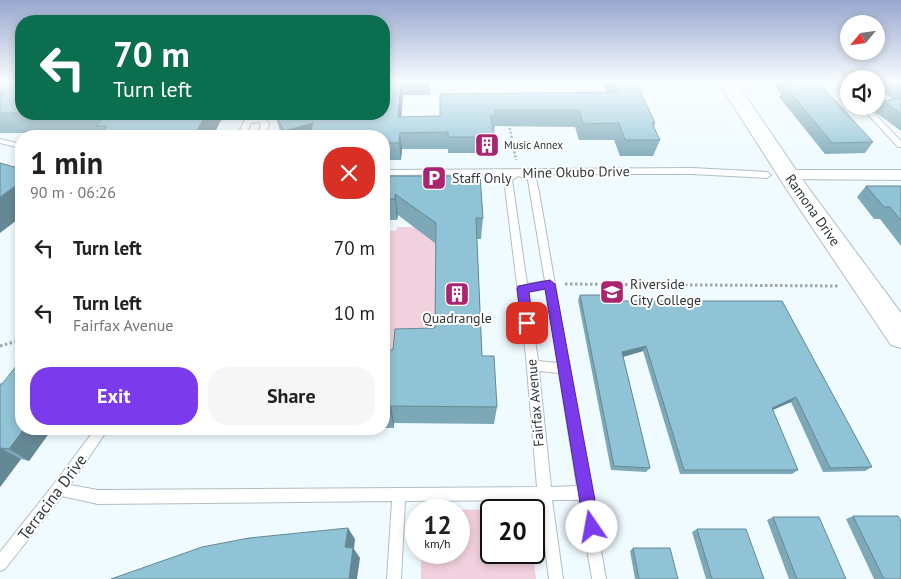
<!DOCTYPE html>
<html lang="en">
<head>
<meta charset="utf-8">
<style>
  :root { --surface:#fff; --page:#f6f6f6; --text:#202124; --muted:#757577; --accent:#7c3aed }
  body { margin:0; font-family:"PT Sans",sans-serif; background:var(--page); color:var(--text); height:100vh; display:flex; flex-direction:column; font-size:19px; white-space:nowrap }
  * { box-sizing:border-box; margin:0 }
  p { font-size:16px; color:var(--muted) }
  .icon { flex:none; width:28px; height:28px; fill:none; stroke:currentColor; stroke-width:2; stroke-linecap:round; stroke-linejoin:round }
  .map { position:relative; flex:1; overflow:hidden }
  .panel { position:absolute; left:15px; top:130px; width:375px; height:305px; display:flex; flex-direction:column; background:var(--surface); border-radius:20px; box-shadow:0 2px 8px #0003 }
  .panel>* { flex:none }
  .guide { position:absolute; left:15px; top:15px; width:375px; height:105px; border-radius:20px; box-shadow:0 2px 8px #0003; background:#0b6e4f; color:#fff; overflow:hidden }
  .needle { width:32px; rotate:241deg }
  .fabs { position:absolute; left:840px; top:15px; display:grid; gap:10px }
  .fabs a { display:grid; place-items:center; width:45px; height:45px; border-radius:50%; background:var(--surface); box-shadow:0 2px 8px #0003; font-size:25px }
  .speed { position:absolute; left:405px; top:499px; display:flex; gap:10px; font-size:25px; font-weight:700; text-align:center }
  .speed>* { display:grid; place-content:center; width:65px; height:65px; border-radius:50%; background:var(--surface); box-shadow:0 2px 8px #0003; line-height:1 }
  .speed small { font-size:12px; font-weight:400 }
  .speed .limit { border:2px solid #111; border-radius:8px; background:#fff; color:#111 }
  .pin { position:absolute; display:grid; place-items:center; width:42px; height:42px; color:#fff; margin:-21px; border-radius:10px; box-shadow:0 2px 8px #0006 }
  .me { position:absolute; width:55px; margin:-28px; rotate:348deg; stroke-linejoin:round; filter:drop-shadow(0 0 4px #0008) }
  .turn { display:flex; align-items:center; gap:18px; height:105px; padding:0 15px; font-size:22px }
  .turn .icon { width:65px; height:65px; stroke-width:2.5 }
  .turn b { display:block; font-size:35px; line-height:42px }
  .round { display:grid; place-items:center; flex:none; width:52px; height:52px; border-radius:20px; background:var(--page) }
  .head { display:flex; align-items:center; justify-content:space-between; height:85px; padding:0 15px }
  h1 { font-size:30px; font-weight:700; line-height:38px }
  .button { display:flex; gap:10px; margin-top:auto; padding:10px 15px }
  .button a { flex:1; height:58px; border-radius:20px; background:var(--accent); color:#fff; font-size:20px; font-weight:700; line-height:58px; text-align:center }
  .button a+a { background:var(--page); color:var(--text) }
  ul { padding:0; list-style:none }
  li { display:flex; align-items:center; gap:15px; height:65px; padding:0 15px }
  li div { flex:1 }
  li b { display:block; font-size:19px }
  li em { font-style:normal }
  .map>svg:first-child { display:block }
  .green { fill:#f2d1de }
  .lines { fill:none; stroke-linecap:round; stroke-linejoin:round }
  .lane-casing { stroke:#b1bec3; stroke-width:2 }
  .street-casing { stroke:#b1bec3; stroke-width:2 }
  .secondary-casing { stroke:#b1bec3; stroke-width:2 }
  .path-far1 { stroke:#9ea7aa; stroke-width:2.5; stroke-dasharray:2 2; stroke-linecap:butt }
  .path { stroke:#9ea7aa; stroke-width:3; stroke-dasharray:2.5 2.5; stroke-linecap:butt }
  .lane { fill:#fff; fill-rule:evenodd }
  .street { fill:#fff; fill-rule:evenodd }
  .secondary { fill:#fff; fill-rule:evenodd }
  .wall { fill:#7ca8b7 }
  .shaded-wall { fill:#658895 }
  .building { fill:#90c3d5; stroke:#658895 }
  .route { fill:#7c3aed; stroke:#51269a }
  .labels { text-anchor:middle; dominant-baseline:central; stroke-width:4; stroke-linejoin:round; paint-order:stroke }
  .far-poi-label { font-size:11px; fill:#303537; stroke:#fff; text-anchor:start }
  .street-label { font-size:14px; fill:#303537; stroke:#fff }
  .poi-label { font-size:14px; fill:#303537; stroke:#fff; text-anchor:start }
  .near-street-label { font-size:16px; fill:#303537; stroke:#fff }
</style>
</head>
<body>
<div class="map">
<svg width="901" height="579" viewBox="0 0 901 579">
  <rect width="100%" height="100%" fill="#f0fbff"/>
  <g class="green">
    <path d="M 384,220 L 388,220 L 387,231 L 396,231 L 397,227 L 425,227 L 424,235 L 432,241 L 437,241 L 436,348 L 384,369 Z"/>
    <path d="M 529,509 L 491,510 L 491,552 L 533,553 L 536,579 L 421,579 L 421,553 L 459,552 L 459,510 L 421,510 Z"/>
  </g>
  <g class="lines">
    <defs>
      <g id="lane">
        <path d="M 836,82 L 842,82 L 849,87 L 849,93 Z"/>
        <path d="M 860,106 L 867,106 L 901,141 L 901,147 L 898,147 Z"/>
        <path d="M 248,114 L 254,114 L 253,118 C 260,118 264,117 269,123 L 266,136 L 258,136 L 261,124 L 259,122 L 251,123 L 245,136 L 237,136 Z"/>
        <path d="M 0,139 L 21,144 L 21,148 L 0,143 Z"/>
        <path d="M 692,168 L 767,172 L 771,175 L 767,178 L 692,174 L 528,174 L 536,179 L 539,192 L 606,579 L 592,579 L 579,500 L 552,500 L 563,579 L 549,579 L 539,500 L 405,501 L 401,579 L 387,579 L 392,501 L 98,504 L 62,496 L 5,569 L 0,571 L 0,552 L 54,484 L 95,429 L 108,429 L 70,485 L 98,490 L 537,487 L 526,357 L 504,179 L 510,174 L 384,175 L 384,170 ZM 518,176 L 528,180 L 545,281 L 527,284 L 512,180 ZM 546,289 L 558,363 L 538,361 L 528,292 ZM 539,371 L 559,373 L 577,486 L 551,487 Z"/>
      </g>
      <path id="street" d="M 789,170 L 901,170 L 901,180 L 783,179 L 781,175 L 783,171 Z"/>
      <path id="secondary" d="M 718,82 L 736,82 L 807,186 L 901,313 L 901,348 L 891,345 L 791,196 Z"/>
    </defs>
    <use href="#lane" class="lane-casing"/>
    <use href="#street" class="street-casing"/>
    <use href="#secondary" class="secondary-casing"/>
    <path class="path-far1" d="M 509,124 L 516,160"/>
    <g class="path">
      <path d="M 565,284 L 838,286"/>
      <path d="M 0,346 L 21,340"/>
    </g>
    <use href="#lane" class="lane"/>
    <use href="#street" class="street"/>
    <use href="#secondary" class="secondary"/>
  </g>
  <g class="wall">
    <path d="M 0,82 L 21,82 L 21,114 L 224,114 L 213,136 L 102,136 L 101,133 L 0,133 Z"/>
    <path d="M 384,82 L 430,82 L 430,95 L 403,95 L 401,117 L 440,116 L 607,92 L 602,82 L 637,82 L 636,83 L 655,123 L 654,127 L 660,140 L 653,156 L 620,156 L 614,140 L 579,140 L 575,127 L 495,126 L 494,132 L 493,132 L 494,137 L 492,153 L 448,153 L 448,149 L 402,149 L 401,160 L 384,160 L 384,136 L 283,136 L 280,131 L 275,114 Z"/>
    <path d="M 772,82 L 818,82 L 873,142 L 865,153 L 825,154 L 779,97 L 781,94 Z"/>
    <path d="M 876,82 L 901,82 L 901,131 L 875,112 L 883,101 L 893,99 L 876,87 Z"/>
    <path d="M 384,176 L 483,218 L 481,239 L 477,239 L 482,356 L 497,407 L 494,424 L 394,423 L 394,428 L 384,428 L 384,350 L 393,350 L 435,328 L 436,244 L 398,215 L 397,220 L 384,220 Z"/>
    <path d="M 866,186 L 901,186 L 901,246 L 880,219 L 874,219 L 857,197 Z"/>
    <path d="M 580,295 L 610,301 L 782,301 L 872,467 L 865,471 L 823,472 L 791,402 L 772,410 L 798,470 L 792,474 L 680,474 L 643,351 L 623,357 L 650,468 L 646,472 L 611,470 L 578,300 Z"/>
    <path d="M 0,384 L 2,384 L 21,429 L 52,429 L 29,461 L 21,459 L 0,487 Z"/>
    <path d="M 853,516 L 901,579 L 874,579 L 846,519 Z"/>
    <path d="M 773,517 L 846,579 L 789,579 L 767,520 Z"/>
    <path d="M 697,529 L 764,579 L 706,579 L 692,532 Z"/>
    <path d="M 633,548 L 678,579 L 635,579 L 630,551 Z"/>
  </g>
  <g class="shaded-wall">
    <path d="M 401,82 L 403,95 L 400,133 L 398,117 Z"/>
    <path d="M 206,114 L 224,114 L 213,136 L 194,136 Z"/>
    <path d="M 313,123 L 316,136 L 286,136 L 284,131 Z"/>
    <path d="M 400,133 L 402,149 L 401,160 L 399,143 Z"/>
    <path d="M 21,182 L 21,217 L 0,233 L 0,197 Z"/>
    <path d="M 395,194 L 398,215 L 397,220 L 395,199 Z"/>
    <path d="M 646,346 L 643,351 L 619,358 L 622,352 Z"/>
    <path d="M 796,397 L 791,402 L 766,413 L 772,408 Z"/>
    <path d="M 391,406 L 394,423 L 394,428 L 390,411 Z"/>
    <path d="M 24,429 L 52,429 L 29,461 L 9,449 Z"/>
    <path d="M 0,448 L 21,459 L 0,487 Z"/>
    <path d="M 348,528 L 355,539 L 354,549 L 360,558 L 357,579 L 349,579 L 345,547 Z"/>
  </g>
  <g class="building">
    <path d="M 0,82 L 21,82 L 21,113 L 0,113 L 0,98 L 5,94 L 0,94 Z"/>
    <path d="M 384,82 L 401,82 L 398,117 L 440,116 L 440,94 L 618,92 L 613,82 L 636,82 L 655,123 L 652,123 L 660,140 L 625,140 L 619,123 L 583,124 L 579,110 L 495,110 L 495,116 L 491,116 L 494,137 L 448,137 L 448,132 L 400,133 L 399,143 L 384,143 L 384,136 L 309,136 L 313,123 L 284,131 L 275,114 L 384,114 Z"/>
    <path d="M 785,82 L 818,82 L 873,142 L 832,143 L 785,86 L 789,86 Z"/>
    <path d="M 891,82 L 901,82 L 901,89 Z"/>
    <path d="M 901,98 L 901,114 L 883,101 Z"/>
    <path d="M 105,114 L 206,114 L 194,136 L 140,136 L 142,134 L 101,134 L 107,126 L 96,126 Z"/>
    <path d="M 0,163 L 21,169 L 21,182 L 0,197 Z"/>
    <path d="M 384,176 L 480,176 L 483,218 L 476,218 L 482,356 L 494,356 L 497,407 L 391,406 L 390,411 L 384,411 L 384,350 L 393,350 L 395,329 L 435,328 L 436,223 L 395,194 L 395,199 L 384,199 Z"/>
    <path d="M 866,186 L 901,186 L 901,221 L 890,207 L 884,207 Z"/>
    <path d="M 21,259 L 21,310 L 20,310 L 19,260 Z"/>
    <path d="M 580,295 L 608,295 L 610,301 L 782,301 L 872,467 L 830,468 L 796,397 L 772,408 L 798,470 L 684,470 L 646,346 L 622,352 L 650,468 L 614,466 Z"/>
    <path d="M 21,360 L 21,429 L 24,429 L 9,449 L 0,448 L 0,384 L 2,384 Z"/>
    <path d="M 853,516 L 898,516 L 901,521 L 901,579 L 884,579 Z"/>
    <path d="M 773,517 L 819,517 L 846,579 L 797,579 Z"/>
    <path d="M 348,528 L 345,547 L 353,548 L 349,579 L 111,579 L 202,547 L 249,538 Z"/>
    <path d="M 697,529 L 746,529 L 764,579 L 712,579 Z"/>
    <path d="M 633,548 L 670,548 L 678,579 L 639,579 Z"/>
  </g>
  <linearGradient id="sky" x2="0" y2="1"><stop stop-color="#97a6cd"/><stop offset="0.5" stop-color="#f8fdff"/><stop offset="1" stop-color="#f8fdff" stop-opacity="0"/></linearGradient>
  <rect width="901" height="163" fill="url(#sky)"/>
  <path class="route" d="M 550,280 L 555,284 L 600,527 L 598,532 L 592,535 L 586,532 L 584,527 L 545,289 L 529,292 L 533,323 L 527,328 L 521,323 L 517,289 L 518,286 Z"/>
  <defs>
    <symbol id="building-square" viewBox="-11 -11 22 22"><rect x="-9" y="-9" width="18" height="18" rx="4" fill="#aa256f" stroke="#fff"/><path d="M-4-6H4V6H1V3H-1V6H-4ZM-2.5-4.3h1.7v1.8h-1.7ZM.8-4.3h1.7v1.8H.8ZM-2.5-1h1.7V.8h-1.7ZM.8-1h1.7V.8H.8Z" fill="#fff"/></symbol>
    <symbol id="parking-square" viewBox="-11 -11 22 22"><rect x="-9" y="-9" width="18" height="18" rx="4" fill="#aa256f" stroke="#fff"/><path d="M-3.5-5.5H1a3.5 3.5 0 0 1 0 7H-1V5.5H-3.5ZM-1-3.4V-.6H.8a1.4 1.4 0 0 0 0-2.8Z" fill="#fff"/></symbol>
    <symbol id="university-square" viewBox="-11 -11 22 22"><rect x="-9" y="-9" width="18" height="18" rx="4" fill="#aa256f" stroke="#fff"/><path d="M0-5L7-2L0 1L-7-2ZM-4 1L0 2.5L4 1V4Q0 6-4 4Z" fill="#fff"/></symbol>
  </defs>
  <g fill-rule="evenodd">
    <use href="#building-square" x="473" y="131" width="28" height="28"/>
    <use href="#parking-square" x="420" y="164" width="28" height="28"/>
    <use href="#university-square" x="598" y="278" width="28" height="28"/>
    <use href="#building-square" x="443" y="280" width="28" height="28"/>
  </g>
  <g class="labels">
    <g class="far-poi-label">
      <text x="504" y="145">Music Annex</text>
    </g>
    <g class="street-label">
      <text transform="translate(576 172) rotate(-1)">Mine Okubo Drive</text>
      <text transform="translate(813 210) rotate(55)">Ramona Drive</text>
      <text transform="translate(535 403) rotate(-95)">Fairfax Avenue</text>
    </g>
    <g class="poi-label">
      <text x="452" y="178">Staff Only</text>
      <text x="630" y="284">Riverside<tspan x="630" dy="16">City College</tspan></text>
      <text x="457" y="318" text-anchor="middle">Quadrangle</text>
    </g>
    <g class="near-street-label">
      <text transform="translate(52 497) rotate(-53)">Terracina Drive</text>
    </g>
  </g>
</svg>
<div class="fabs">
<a><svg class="needle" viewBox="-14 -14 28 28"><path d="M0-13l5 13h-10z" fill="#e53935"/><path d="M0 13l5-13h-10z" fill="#757577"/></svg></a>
<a><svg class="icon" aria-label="sound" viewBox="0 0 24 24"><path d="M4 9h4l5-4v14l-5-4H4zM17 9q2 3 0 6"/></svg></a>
</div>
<div class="speed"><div>12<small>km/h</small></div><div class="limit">20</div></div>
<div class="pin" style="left:527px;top:323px;background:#d93025"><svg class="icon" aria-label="arrive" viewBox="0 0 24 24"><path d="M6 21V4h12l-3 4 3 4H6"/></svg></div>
<svg class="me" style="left:592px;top:527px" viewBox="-20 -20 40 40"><circle r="19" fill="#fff"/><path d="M0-13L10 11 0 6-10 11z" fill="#7c3aed"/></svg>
<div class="guide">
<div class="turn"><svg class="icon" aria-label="left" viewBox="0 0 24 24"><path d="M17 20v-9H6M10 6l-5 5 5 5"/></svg><div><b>70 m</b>Turn left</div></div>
</div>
<section class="panel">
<div class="head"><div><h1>1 min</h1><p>90 m · 06:26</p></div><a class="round" style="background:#d93025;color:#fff"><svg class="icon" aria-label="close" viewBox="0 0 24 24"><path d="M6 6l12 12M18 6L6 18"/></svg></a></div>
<ul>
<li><svg class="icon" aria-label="left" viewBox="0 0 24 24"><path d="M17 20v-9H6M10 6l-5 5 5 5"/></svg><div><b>Turn left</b></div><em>70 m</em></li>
<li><svg class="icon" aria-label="left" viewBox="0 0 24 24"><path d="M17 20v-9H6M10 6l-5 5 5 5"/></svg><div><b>Turn left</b><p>Fairfax Avenue</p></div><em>10 m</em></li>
</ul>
<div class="button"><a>Exit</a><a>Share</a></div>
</section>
</div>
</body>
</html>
